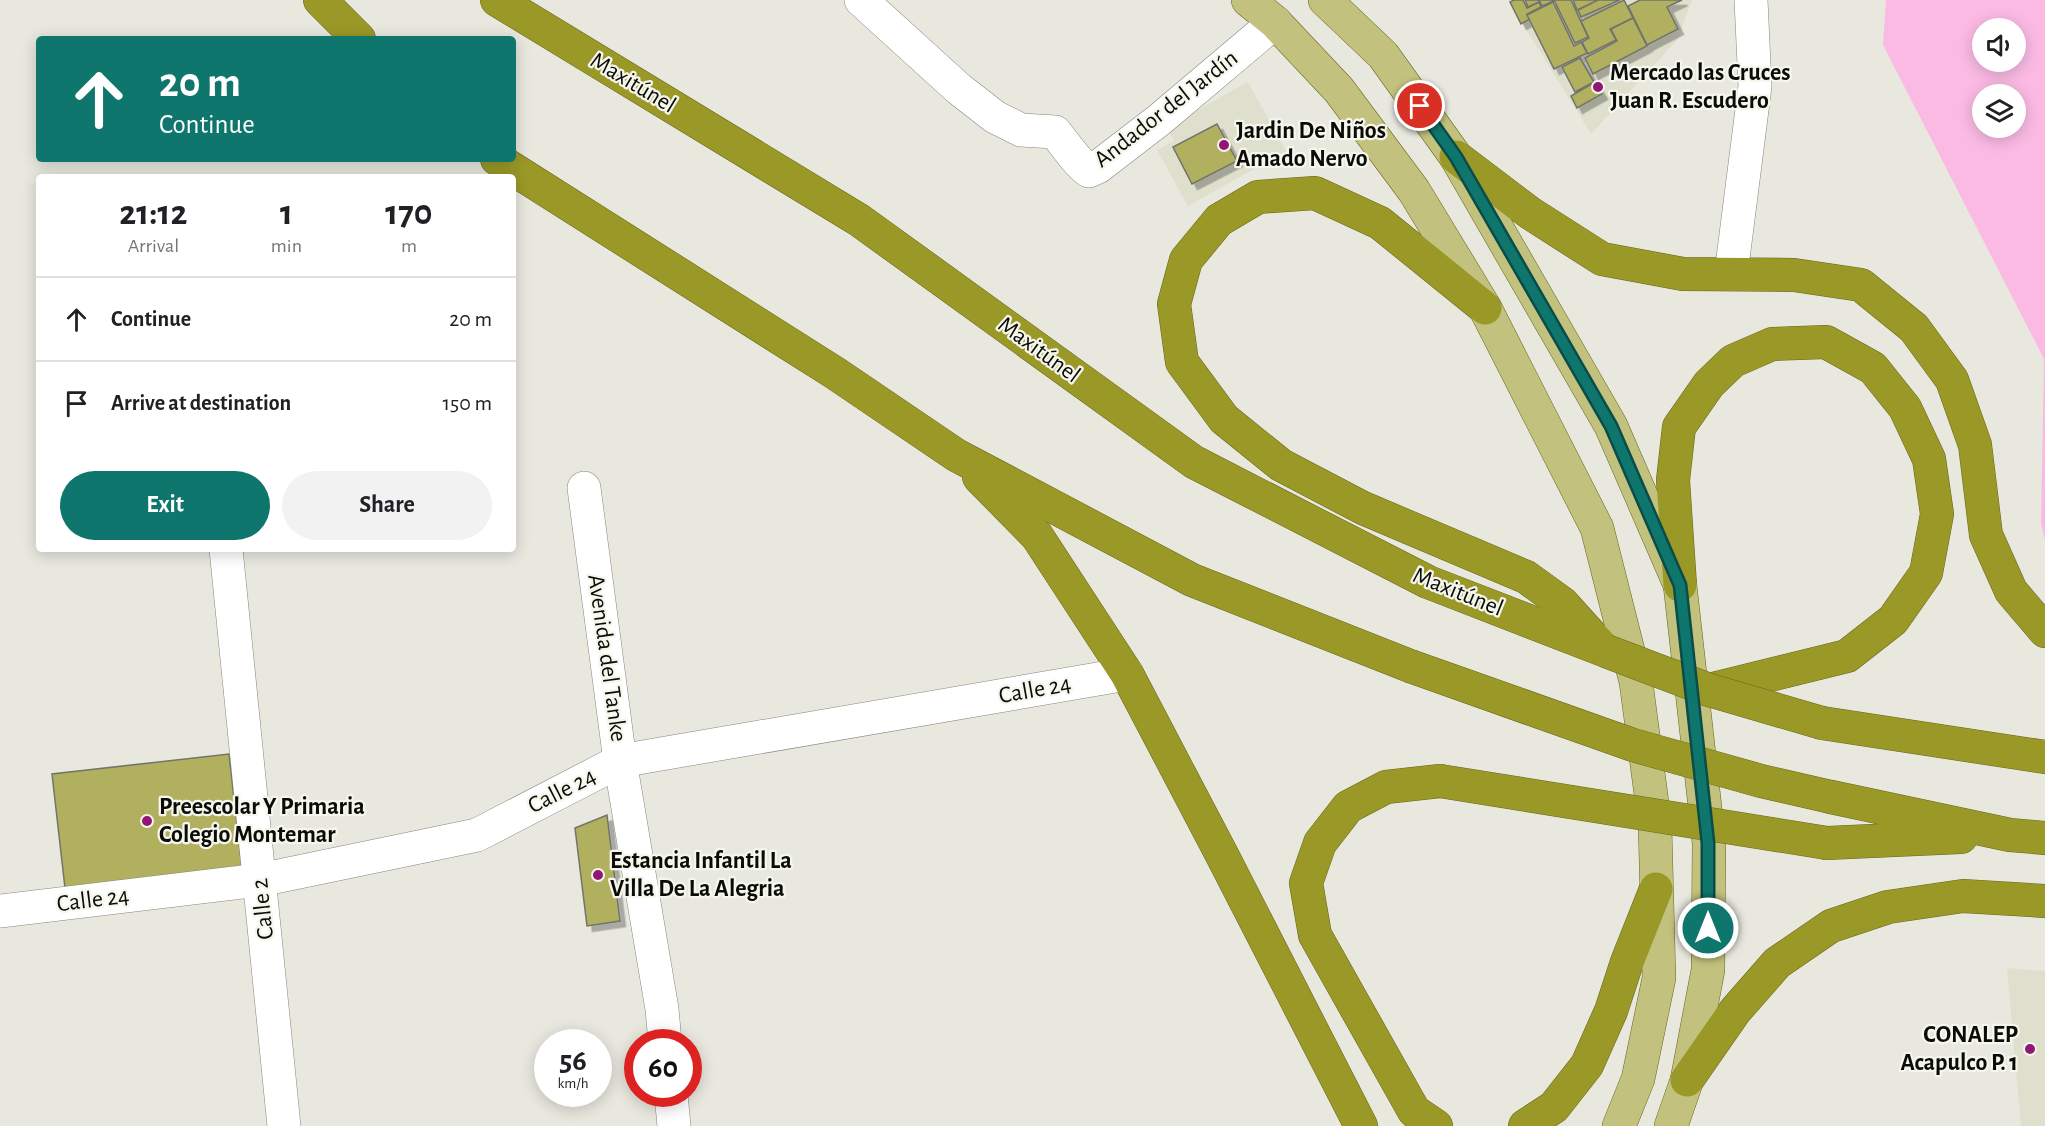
<!DOCTYPE html>
<html lang="en">
<head>
<meta charset="utf-8">
<style>
  :root { --surface:#fff; --page:#f2f2f2; --text:#202124; --muted:#757577; --line:#e0e0e0; --accent:#0f766e }
  body { margin:0; font-family:"Alegreya Sans",sans-serif; background:var(--page); color:var(--text); height:100vh; display:flex; flex-direction:column; font-size:22px; white-space:nowrap }
  * { box-sizing:border-box; margin:0 }
  p { font-size:20px; color:var(--muted) }
  .icon { flex:none; width:33px; height:33px; fill:none; stroke:currentColor; stroke-width:2; stroke-linecap:round; stroke-linejoin:round }
  .map { position:relative; flex:1; overflow:hidden }
  .side { position:absolute; left:36px; top:174px; width:480px; height:378px; display:flex; flex-direction:column; background:var(--surface); border-radius:6px; box-shadow:0 3px 15px #0003 }
  .side>* { flex:none }
  .top-card { position:absolute; left:36px; top:36px; width:480px; height:126px; border-radius:6px; box-shadow:0 3px 15px #0003; background:#0f766e; color:#fff; overflow:hidden }
  .tools { position:absolute; left:1972px; top:18px; display:grid; gap:12px }
  .tools a { display:grid; place-items:center; width:54px; height:54px; border-radius:50%; background:var(--surface); box-shadow:0 3px 15px #0003; font-size:30px }
  .speed { position:absolute; left:534px; top:1029px; display:flex; gap:12px; font-size:30px; font-weight:700; text-align:center }
  .speed>* { display:grid; place-content:center; width:78px; height:78px; border-radius:50%; background:var(--surface); box-shadow:0 3px 15px #0003; line-height:1 }
  .speed small { font-size:15px; font-weight:400 }
  .speed .limit { border:9px solid #d22; background:#fff; color:#111 }
  .pin { position:absolute; display:grid; place-items:center; width:51px; height:51px; color:#fff; margin:-26px; border:3px solid #fff; border-radius:50%; box-shadow:0 2px 6px #0007 }
  .me { position:absolute; width:66px; margin:-33px; rotate:0deg; stroke-linejoin:round; filter:drop-shadow(0 0 4px #0008) }
  .turn { display:flex; align-items:center; gap:21px; height:126px; padding:0 24px; font-size:27px }
  .turn .icon { width:78px; height:78px; stroke-width:2.5 }
  .turn b { display:block; font-size:42px; line-height:51px }
  .eta { display:flex; justify-content:space-evenly; align-items:center; height:102px; text-align:center }
  .eta b { font-size:36px; font-weight:700; line-height:42px }
  .primary-button { display:flex; gap:12px; margin-top:auto; padding:12px 24px }
  .primary-button a { flex:1; height:69px; border-radius:36px; background:var(--accent); color:#fff; font-size:24px; font-weight:700; line-height:69px; text-align:center }
  .primary-button a+a { background:var(--page); color:var(--text) }
  ul { padding:0; list-style:none }
  li { display:flex; align-items:center; gap:18px; height:84px; padding:0 24px; border-top:2px solid var(--line) }
  li div { flex:1 }
  li b { display:block; font-size:22px }
  li em { font-style:normal }
  .map>svg:first-child { display:block }
  .built { fill:#dfdfce }
  .green { fill:#fbbae4; fill-rule:evenodd }
  .building { fill:#b1b05e; stroke:#72736a; stroke-width:1.5; filter:url(#shadow) }
  .lines { fill:none; stroke-linecap:round; stroke-linejoin:round }
  .minor-casing { stroke:#86867e; stroke-width:34 }
  .primary-casing { stroke:#68671c; stroke-width:34 }
  .motorway-casing { stroke:#68671c; stroke-width:34 }
  .minor { stroke:#fff; stroke-width:33 }
  .primary { stroke:#c2c17d; stroke-width:33 }
  .motorway { stroke:#9a9827; stroke-width:33 }
  .motorway-bridge-casing { stroke:#68671c; stroke-width:34; stroke-linecap:butt }
  .motorway-bridge { stroke:#9a9827; stroke-width:33 }
  .route-casing { stroke:#0a4d48; stroke-width:15 }
  .route { stroke:#0f766e; stroke-width:10 }
  .poi-dot { fill:#911774; stroke:#f5f6ec; stroke-width:2 }
  .labels { text-anchor:middle; dominant-baseline:central; stroke-width:4.5; stroke-linejoin:round; paint-order:stroke }
  .poi-label { font-size:24px; font-weight:bold; fill:#0b0b08; stroke:#f5f6ec; text-anchor:start }
  .street-label { font-size:24px; fill:#0b0b08; stroke:#f5f6ec }
</style>
</head>
<body>
<div class="map">
<svg width="2045" height="1126" viewBox="0 0 2045 1126">
  <defs>
    <filter id="shadow"><feDropShadow dx="5.5" dy="5.5" stdDeviation="0" flood-color="#0004"/></filter>
  </defs>
  <rect width="100%" height="100%" fill="#e8e8df"/>
  <g class="built">
    <path d="M 1508,0 L 1692,0 L 1677,40 L 1591,134 Z"/>
    <path d="M 1248,82 L 1286,151 L 1188,206 L 1157,150 L 1174,141 L 1167,127 Z"/>
    <path d="M 2007,968 L 2045,971 L 2045,1126 L 2021,1126 Z"/>
  </g>
  <path class="green" d="M 1886,0 L 2045,0 L 2045,540 L 2041,524 L 2044,359 L 1883,45 ZM 1983,28 L 2016,28 L 2016,62 L 1983,62 ZM 1983,94 L 2016,94 L 2016,128 L 1983,128 Z"/>
  <g class="building">
    <path d="M 1514,0 L 1523,0 L 1527,8 L 1539,2 L 1541,7 L 1527,14 L 1530,19 L 1521,24 L 1510,2 Z"/>
    <path d="M 1525,0 L 1538,0 L 1539,2 L 1528,7 Z"/>
    <path d="M 1539,0 L 1553,0 L 1554,1 L 1542,6 Z"/>
    <path d="M 1554,0 L 1571,0 L 1588,37 L 1575,43 Z"/>
    <path d="M 1573,0 L 1597,0 L 1597,1 L 1577,10 Z"/>
    <path d="M 1598,0 L 1620,0 L 1581,17 L 1578,10 Z"/>
    <path d="M 1624,0 L 1633,18 L 1610,29 L 1616,40 L 1588,54 L 1582,42 L 1589,38 L 1581,21 Z"/>
    <path d="M 1640,0 L 1682,0 L 1667,7 L 1678,29 L 1647,45 L 1628,6 Z"/>
    <path d="M 1553,2 L 1574,46 L 1581,42 L 1587,53 L 1554,69 L 1527,15 Z"/>
    <path d="M 1633,18 L 1647,46 L 1593,74 L 1585,58 L 1617,41 L 1611,29 Z"/>
    <path d="M 1580,58 L 1594,82 L 1575,92 L 1562,67 Z"/>
    <path d="M 1595,82 L 1602,94 L 1577,108 L 1571,96 Z"/>
    <path d="M 1217,124 L 1237,161 L 1192,184 L 1173,147 Z"/>
    <path d="M 229,754 L 242,868 L 65,888 L 52,774 Z"/>
    <path d="M 607,815 L 620,921 L 587,926 L 575,828 Z"/>
  </g>
  <g class="lines">
    <defs>
      <g id="minor">
        <path d="M 861,0 L 959,89 L 995,117 L 1021,130 L 1055,132 C 1064,143 1079,165 1089,171 L 1098,167 L 1159,120 L 1275,22"/>
        <path d="M 1731,274 L 1755,86 L 1751,0"/>
        <path d="M 584,488 L 620,761 L 662,1009 L 665,1042"/>
        <path d="M 226,549 L 284,1126"/>
        <path d="M 0,911 L 260,880 L 477,835 L 620,761 L 1127,674"/>
        <path d="M 671,1094 L 674,1126"/>
      </g>
      <g id="primary">
        <path d="M 1248,0 L 1275,22 L 1339,90 L 1414,191 L 1485,308 L 1597,528 L 1636,682 L 1655,825 L 1659,978 L 1638,1079 L 1619,1126"/>
        <path d="M 1325,0 L 1383,55 L 1456,157 L 1611,426 L 1680,585 L 1709,843 L 1708,970 L 1687,1080 L 1671,1126"/>
      </g>
      <g id="motorway">
        <path d="M 320,0 L 359,39"/>
        <path d="M 497,0 L 859,220 L 1194,462 L 1428,582 L 1606,651"/>
        <path d="M 1456,157 L 1530,213 L 1602,259 L 1683,274 L 1794,275 L 1861,285 L 1914,328 L 1952,380 L 1975,445 L 1986,535 L 2011,591 L 2045,631"/>
        <path d="M 497,159 L 835,373 L 956,455 L 1192,580 L 1410,666"/>
        <path d="M 1485,308 L 1380,223 L 1315,193 L 1258,197 L 1219,220 L 1186,260 L 1174,304 L 1182,362 L 1224,419 L 1281,465 L 1363,508 L 1526,577 L 1562,603 L 1600,645"/>
        <path d="M 979,477 L 1037,536 L 1127,674 L 1222,855 L 1361,1126"/>
        <path d="M 1680,585 L 1673,480 L 1679,427 L 1709,384 L 1733,361 L 1772,344 L 1826,342 L 1873,368 L 1905,408 L 1929,459 L 1937,514 L 1926,573 L 1893,620 L 1847,656 L 1709,690"/>
        <path d="M 1822,723 L 2045,757"/>
        <path d="M 1831,797 L 2010,835 L 2045,838"/>
        <path d="M 1827,843 L 1961,837"/>
        <path d="M 1687,1080 L 1735,1011 L 1777,963 L 1831,926 L 1888,907 L 1963,896 L 2045,901"/>
        <path d="M 1436,1126 L 1414,1111 L 1315,935 L 1306,883 L 1320,843 L 1348,807 L 1386,787 L 1440,781"/>
        <path d="M 1525,1126 L 1554,1107 L 1587,1065 L 1611,1011 L 1627,962 L 1656,889"/>
      </g>
    </defs>
    <use href="#minor" class="minor-casing"/>
    <use href="#primary" class="primary-casing"/>
    <use href="#motorway" class="motorway-casing"/>
    <use href="#minor" class="minor"/>
    <use href="#primary" class="primary"/>
    <use href="#motorway" class="motorway"/>
    <defs>
      <g id="motorway-bridge">
        <path d="M 1606,651 L 1709,690 L 1822,723"/>
        <path d="M 1410,666 L 1633,745 L 1761,781 L 1831,797"/>
        <path d="M 1440,781 L 1827,843"/>
      </g>
    </defs>
    <use href="#motorway-bridge" class="motorway-bridge-casing"/>
    <use href="#motorway-bridge" class="motorway-bridge"/>
  </g>
  <g class="lines">
    <defs>
      <path id="route" d="M 1420,106 L 1456,157 L 1611,426 L 1680,585 L 1708,843 L 1708,928"/>
    </defs>
    <use href="#route" class="route-casing"/>
    <use href="#route" class="route"/>
  </g>
  <g class="poi-dot">
    <circle cx="1598" cy="87" r="6"/>
    <circle cx="1224" cy="145" r="6"/>
    <circle cx="147" cy="821" r="6"/>
    <circle cx="598" cy="875" r="6"/>
    <circle cx="2030" cy="1049" r="6"/>
  </g>
  <g class="labels">
    <g class="poi-label">
      <text x="1610" y="73">Mercado las Cruces<tspan x="1610" dy="28">Juan R. Escudero</tspan></text>
      <text x="1236" y="131">Jardin De Niños<tspan x="1236" dy="28">Amado Nervo</tspan></text>
      <text x="159" y="807">Preescolar Y Primaria<tspan x="159" dy="28">Colegio Montemar</tspan></text>
      <text x="610" y="861">Estancia Infantil La<tspan x="610" dy="28">Villa De La Alegria</tspan></text>
      <text x="2018" y="1035" text-anchor="end">CONALEP<tspan x="2018" dy="28">Acapulco P. 1</tspan></text>
    </g>
    <g class="street-label">
      <text transform="translate(633 83) rotate(31)">Maxitúnel</text>
      <text transform="translate(1166 109) rotate(-38)">Andador del Jardín</text>
      <text transform="translate(1039 350) rotate(36)">Maxitúnel</text>
      <text transform="translate(1458 592) rotate(22)">Maxitúnel</text>
      <text transform="translate(607 658) rotate(82)">Avenida del Tanke</text>
      <text transform="translate(1035 690) rotate(-10)">Calle 24</text>
      <text transform="translate(562 791) rotate(-27)">Calle 24</text>
      <text transform="translate(93 900) rotate(-7)">Calle 24</text>
      <text transform="translate(263 909) rotate(-96)">Calle 2</text>
    </g>
  </g>
</svg>
<div class="tools">
<a><svg class="icon" aria-label="sound" viewBox="0 0 24 24"><path d="M4 9h4l5-4v14l-5-4H4zM17 9q2 3 0 6"/></svg></a>
<a><svg class="icon" aria-label="layers" viewBox="0 0 24 24"><path d="M12 4l9 5-9 5-9-5zM3 14l9 5 9-5"/></svg></a>
</div>
<div class="speed"><div>56<small>km/h</small></div><div class="limit">60</div></div>
<div class="pin" style="left:1420px;top:106px;background:#d93025"><svg class="icon" aria-label="arrive" viewBox="0 0 24 24"><path d="M6 21V4h12l-3 4 3 4H6"/></svg></div>
<svg class="me" style="left:1708px;top:928px" viewBox="-20 -20 40 40"><circle r="17" fill="#0f766e" stroke="#fff" stroke-width="3"/><path d="M0-11L8 9 0 5-8 9z" fill="#fff"/></svg>
<div class="top-card">
<div class="turn"><svg class="icon" aria-label="ahead" viewBox="0 0 24 24"><path d="M12 20V5M6 11l6-6 6 6"/></svg><div><b>20 m</b>Continue</div></div>
</div>
<section class="side">
<div class="eta">
<div><b>21:12</b><p>Arrival</p></div>
<div><b>1</b><p>min</p></div>
<div><b>170</b><p>m</p></div>
</div>
<ul>
<li><svg class="icon" aria-label="ahead" viewBox="0 0 24 24"><path d="M12 20V5M6 11l6-6 6 6"/></svg><div><b>Continue</b></div><em>20 m</em></li>
<li><svg class="icon" aria-label="arrive" viewBox="0 0 24 24"><path d="M6 21V4h12l-3 4 3 4H6"/></svg><div><b>Arrive at destination</b></div><em>150 m</em></li>
</ul>
<div class="primary-button"><a>Exit</a><a>Share</a></div>
</section>
</div>
</body>
</html>
